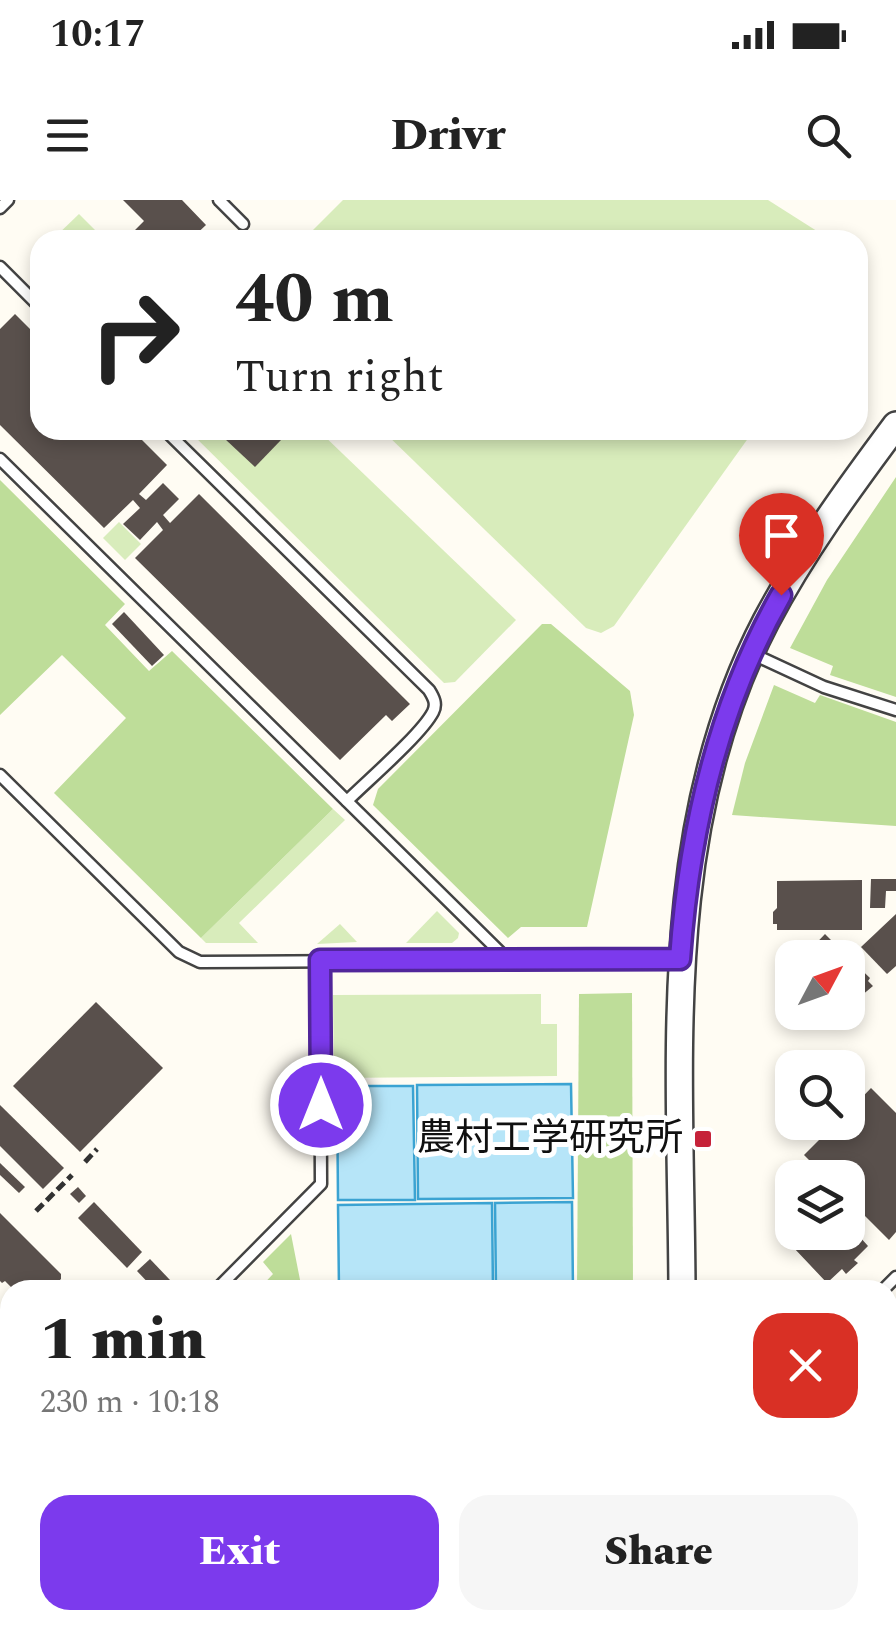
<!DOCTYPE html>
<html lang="en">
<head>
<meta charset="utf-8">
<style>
  :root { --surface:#fff; --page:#f6f6f6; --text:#222; --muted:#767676; --accent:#7c3aed }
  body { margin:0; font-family:Spectral,"Noto Sans JP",serif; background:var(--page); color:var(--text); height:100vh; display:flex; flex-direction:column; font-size:38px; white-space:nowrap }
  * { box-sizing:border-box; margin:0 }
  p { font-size:32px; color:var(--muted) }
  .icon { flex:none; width:55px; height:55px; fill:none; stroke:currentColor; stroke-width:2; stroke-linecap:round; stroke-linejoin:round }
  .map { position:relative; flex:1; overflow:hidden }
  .details { position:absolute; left:0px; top:1080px; width:898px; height:350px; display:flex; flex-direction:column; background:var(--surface); border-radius:30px 30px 0 0; box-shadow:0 5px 15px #0003 }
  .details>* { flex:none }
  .guide { position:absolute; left:30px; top:30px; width:838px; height:210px; border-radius:30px; box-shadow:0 5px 15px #0003; background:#fff; color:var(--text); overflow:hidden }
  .needle { width:65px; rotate:49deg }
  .buttons { position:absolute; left:775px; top:740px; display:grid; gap:20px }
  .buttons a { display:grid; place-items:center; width:90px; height:90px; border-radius:20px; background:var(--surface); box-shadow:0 5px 15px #0003; font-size:50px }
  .pin { position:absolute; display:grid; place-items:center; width:85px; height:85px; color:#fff; margin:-102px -42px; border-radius:50% 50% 50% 0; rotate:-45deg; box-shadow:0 0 10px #0007 }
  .pin .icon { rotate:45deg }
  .me { position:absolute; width:110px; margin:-55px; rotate:0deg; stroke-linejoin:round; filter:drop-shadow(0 0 8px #0008) }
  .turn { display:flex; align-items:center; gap:35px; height:210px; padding:0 40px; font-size:45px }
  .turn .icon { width:130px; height:130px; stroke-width:2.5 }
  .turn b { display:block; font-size:70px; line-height:85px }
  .round { display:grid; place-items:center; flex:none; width:105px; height:105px; border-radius:30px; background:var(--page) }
  .head { display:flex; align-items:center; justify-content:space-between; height:170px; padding:0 40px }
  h1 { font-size:60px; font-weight:800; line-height:75px }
  .button { display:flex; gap:20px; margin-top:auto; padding:20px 40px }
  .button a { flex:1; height:115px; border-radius:30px; background:var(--accent); color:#fff; font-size:40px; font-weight:800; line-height:115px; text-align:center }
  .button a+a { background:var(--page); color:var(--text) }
  .status { display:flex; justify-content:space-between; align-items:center; height:70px; padding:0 50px; background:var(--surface); direction:ltr }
  .status svg { height:28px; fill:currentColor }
  header { display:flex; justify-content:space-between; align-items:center; height:130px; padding:0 40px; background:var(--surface); font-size:45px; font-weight:800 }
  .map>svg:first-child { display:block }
  .green { fill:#d8ecbb }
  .forest { fill:#bedd99 }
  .water { fill:#b6e5f8; stroke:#3ba3d2; stroke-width:2.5 }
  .building { fill:#59504c }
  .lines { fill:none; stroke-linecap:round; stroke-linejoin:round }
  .service-casing { stroke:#434343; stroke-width:15 }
  .tertiary-casing { stroke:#434343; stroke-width:30 }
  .path { stroke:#323232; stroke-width:5; stroke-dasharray:10 5; stroke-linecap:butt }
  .service { stroke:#fff; stroke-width:10 }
  .tertiary { stroke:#fff; stroke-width:25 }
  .route-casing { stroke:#51269a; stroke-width:25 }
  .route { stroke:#7c3aed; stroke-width:18 }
  .poi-dot { fill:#c62239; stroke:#fff; stroke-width:4 }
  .labels { text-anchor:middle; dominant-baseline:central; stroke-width:10; stroke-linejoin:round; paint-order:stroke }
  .poi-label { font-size:38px; fill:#101010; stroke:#fff; text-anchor:end }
</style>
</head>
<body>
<div class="status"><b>10:17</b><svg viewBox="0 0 49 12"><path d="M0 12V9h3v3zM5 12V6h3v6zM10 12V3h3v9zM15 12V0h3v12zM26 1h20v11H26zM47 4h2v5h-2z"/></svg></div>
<header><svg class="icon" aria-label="menu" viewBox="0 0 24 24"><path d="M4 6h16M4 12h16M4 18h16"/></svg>Drivr<svg class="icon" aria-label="search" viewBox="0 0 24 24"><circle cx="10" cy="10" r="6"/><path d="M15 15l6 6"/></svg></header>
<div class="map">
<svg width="896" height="1430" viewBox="0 0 896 1430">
  <rect width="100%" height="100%" fill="#fffcf3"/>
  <g class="green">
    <path d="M 343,0 L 768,0 L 831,40 L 303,40 Z"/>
    <path d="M 79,14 L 105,40 L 52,40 Z"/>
    <path d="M 188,230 L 318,230 L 516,420 L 455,482 L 444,483 Z"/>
    <path d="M 382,230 L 754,230 L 614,426 L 601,433 L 586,428 Z"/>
    <path d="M 119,322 L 141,344 L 125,360 L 103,338 Z"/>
    <path d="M 333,609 L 345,620 L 239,723 L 258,743 L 206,743 L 201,738 Z"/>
    <path d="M 437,711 L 459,733 L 458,738 L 452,743 L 406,743 Z"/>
    <path d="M 340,724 L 357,742 L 317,744 Z"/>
    <path d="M 541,794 L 541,824 L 557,824 L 557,876 L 334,878 L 333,795 Z"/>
    <path d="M 890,1097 L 896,1103 L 896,1145 L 888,1154 L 888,1100 Z"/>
  </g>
  <g class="forest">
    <path d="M 896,277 L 896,497 L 830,475 L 833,466 L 790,448 L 827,380 Z"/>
    <path d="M 0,280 L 125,404 L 105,425 L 149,471 L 172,451 L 333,609 L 201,738 L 54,593 L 126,518 L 62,455 L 0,515 Z"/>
    <path d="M 542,424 L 551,424 L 630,491 L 634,515 L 587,727 L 521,727 L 508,738 L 373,605 L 378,589 Z"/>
    <path d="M 774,485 L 815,503 L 820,495 L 896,522 L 896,626 L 732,615 L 745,563 Z"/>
    <path d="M 632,793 L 633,1090 L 577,1090 L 579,794 Z"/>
    <path d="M 291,1034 L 302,1090 L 258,1090 L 273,1074 L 263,1062 Z"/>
    <path d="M 896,1346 L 896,1403 L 888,1395 L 888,1354 Z"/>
    <path d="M 254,1420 L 537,1420 L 565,1430 L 245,1430 Z"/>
    <rect x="588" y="1420" width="45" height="10"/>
  </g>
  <g class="water">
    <path d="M 571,884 L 573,998 L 418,999 L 417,885 Z"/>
    <path d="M 337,886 L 413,886 L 415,1000 L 338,1000 Z"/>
    <path d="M 572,1002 L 573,1090 L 496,1090 L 495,1003 Z"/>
    <path d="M 492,1003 L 493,1090 L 339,1090 L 338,1005 Z"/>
  </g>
  <g class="building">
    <path d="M 123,0 L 182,0 L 206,25 L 190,40 L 137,40 L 131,34 L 144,21 Z"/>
    <path d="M 15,114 L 40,139 L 40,230 L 132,230 L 167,265 L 139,294 L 146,300 L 163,283 L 179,299 L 163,315 L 170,323 L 199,294 L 410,504 L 392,521 L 386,515 L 340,560 L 135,358 L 163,330 L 157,322 L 140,340 L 123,324 L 140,308 L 133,300 L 104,328 L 0,225 L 0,129 Z"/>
    <path d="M 234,230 L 271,230 L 281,240 L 255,267 L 225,239 Z"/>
    <path d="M 124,412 L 164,455 L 152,466 L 112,424 Z"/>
    <path d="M 871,679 L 896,679 L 896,691 L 886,691 L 885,708 L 870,708 Z"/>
    <path d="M 862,680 L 862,730 L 777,730 L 777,724 L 773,724 L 773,712 L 777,708 L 777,681 Z"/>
    <path d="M 896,714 L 896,766 L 887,774 L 861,747 Z"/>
    <path d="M 825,734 L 839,748 L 844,744 L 849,749 L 845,754 L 870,778 L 868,781 L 873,786 L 861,796 L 857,791 L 848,801 L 848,758 L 802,758 Z"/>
    <path d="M 96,802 L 163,868 L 80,952 L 13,886 Z"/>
    <path d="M 806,812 L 837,812 L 822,828 Z"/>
    <path d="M 871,888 L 896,913 L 896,1032 L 889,1040 L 863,1014 L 850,1026 L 868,1046 L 854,1060 L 858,1063 L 846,1074 L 842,1069 L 827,1083 L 777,1030 L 789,1018 L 784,1013 L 792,1005 L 792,1032 L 848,1032 L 848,1021 L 859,1010 L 848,999 L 848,978 L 827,978 L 804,955 L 837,922 L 848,922 L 848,912 Z"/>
    <path d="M 0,905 L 64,968 L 43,989 L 0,946 Z"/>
    <path d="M 0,963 L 25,987 L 19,993 L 0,975 Z"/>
    <path d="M 78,987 L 86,996 L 79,1003 L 70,994 Z"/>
    <path d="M 94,1002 L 142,1052 L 127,1068 L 78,1018 Z"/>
    <path d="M 0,1013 L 61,1074 L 61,1079 L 52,1087 L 45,1090 L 14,1090 L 5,1081 L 2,1083 L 0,1081 Z"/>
    <path d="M 150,1059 L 170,1080 L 160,1090 L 155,1090 L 137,1071 Z"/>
    <path d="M 10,1207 L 10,1269 L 7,1271 L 0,1264 L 0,1218 Z"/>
    <path d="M 896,1278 L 896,1316 L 888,1308 L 888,1287 Z"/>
    <path d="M 118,1420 L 152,1420 L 159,1426 L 155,1430 L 128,1430 Z"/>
    <path d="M 156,1420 L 194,1420 L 184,1430 L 166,1430 Z"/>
  </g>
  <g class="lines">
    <defs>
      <g id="service">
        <path d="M 219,0 L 243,24"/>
        <path d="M 0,8 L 8,0"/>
        <path d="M 0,67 L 40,107"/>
        <path d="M 165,230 L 429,490 C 434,498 437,504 433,512 C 421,535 367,581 347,601"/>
        <path d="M 0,259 L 508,760"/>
        <path d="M 753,454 L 824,487 L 896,510"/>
        <path d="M 0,575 L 179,752 L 200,762 L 679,759"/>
        <path d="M 216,1090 L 321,984 L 320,760"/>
        <path d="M 883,1090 L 896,1077"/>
        <path d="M 888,1166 L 896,1169"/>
        <path d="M 888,1233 L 896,1229"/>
        <path d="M 0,1306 L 10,1296"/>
        <path d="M 0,1362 L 10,1372"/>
        <path d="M 59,1420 L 69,1430"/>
        <path d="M 867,1420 L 877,1430"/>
        <path d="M 23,1430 L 23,1420"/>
      </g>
      <g id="tertiary">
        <path d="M 682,1090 C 681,864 658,628 766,421 C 803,351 849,288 896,225"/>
        <path d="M 684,1420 L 684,1430"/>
      </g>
    </defs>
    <use href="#service" class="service-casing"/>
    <use href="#tertiary" class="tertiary-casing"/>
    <g class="path">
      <path d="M 85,962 L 97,949"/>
      <path d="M 36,1011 L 72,975"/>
      <path d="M 888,1259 L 896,1260"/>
    </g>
    <use href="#service" class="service"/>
    <use href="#tertiary" class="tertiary"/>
  </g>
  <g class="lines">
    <defs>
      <path id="route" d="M 321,905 L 320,760 L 680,759 C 689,632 717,507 781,395"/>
    </defs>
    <use href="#route" class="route-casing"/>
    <use href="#route" class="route"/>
  </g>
  <rect class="poi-dot" x="693" y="929" width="20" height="20" rx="5"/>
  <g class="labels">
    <g class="poi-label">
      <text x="683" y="939">農村工学研究所</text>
    </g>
  </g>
</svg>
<div class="buttons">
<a><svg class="needle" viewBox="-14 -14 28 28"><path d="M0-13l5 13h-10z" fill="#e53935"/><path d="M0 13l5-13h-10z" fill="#767676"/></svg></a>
<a><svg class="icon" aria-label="search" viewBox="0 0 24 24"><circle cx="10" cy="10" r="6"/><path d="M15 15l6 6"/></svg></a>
<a><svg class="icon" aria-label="layers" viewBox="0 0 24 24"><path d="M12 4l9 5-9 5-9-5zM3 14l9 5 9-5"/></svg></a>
</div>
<div class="pin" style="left:781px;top:395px;background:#d93025"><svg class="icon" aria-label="arrive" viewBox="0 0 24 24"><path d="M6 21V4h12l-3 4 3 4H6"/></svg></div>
<svg class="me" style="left:321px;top:905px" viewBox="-20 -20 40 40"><circle r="17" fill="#7c3aed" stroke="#fff" stroke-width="3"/><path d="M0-11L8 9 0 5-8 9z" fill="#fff"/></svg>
<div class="guide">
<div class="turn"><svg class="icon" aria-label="right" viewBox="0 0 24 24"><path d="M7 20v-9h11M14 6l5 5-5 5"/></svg><div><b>40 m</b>Turn right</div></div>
</div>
<section class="details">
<div class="head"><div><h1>1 min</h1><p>230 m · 10:18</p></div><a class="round" style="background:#d93025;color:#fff"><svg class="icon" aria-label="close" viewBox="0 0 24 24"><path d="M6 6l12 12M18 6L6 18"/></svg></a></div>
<div class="button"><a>Exit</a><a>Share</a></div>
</section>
</div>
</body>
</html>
